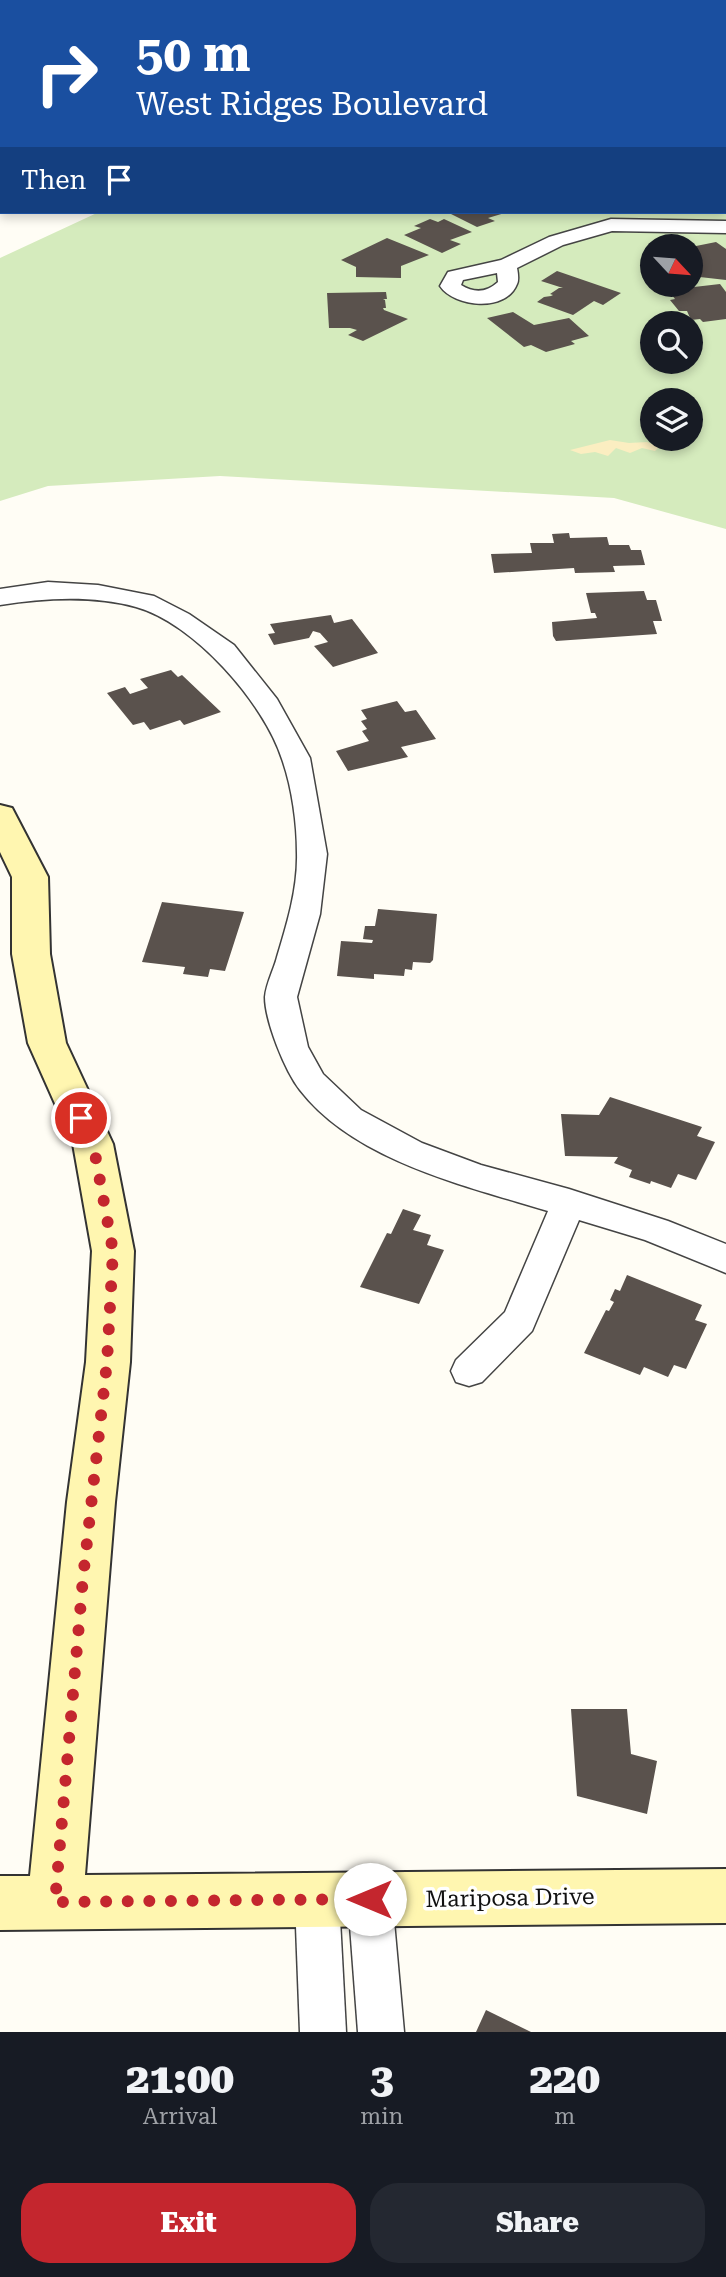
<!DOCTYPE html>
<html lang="en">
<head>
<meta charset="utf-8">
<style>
  :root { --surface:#171b24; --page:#242831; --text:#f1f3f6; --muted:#9ea1a6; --accent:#c4262e }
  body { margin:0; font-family:"Roboto Serif",serif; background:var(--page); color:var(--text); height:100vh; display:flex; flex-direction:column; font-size:26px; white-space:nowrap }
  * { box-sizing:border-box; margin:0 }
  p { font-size:23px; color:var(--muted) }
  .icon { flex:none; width:38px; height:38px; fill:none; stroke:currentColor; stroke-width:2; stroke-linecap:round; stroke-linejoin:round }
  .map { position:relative; height:2032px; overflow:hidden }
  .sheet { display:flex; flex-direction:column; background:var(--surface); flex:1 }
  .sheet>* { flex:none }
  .guide { position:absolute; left:0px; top:0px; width:726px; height:214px; box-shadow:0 4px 10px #0003; background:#1a4fa0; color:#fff; overflow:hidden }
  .needle { width:46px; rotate:116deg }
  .buttons { position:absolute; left:640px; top:234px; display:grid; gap:14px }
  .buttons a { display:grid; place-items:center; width:63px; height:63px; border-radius:50%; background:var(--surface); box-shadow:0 4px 10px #0003; font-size:35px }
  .pin { position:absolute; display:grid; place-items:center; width:60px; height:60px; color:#fff; margin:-30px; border:4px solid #fff; border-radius:50%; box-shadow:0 2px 7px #0007 }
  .me { position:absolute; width:77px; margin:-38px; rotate:270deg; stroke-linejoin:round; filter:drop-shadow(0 0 5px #0008) }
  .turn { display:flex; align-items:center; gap:24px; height:147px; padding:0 21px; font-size:32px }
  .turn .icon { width:91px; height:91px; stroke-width:2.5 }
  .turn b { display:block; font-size:49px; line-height:60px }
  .then { display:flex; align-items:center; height:66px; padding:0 21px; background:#0003; gap:14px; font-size:26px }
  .eta { display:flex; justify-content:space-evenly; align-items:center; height:119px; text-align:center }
  .eta b { font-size:42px; font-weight:800; line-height:49px }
  .action { display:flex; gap:14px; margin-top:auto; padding:14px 21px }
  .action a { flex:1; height:80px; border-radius:28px; background:var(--accent); color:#fff; font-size:28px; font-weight:800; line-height:80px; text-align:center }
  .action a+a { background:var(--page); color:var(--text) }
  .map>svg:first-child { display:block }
  .green { fill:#d5ebbd; fill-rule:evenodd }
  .sand { fill:#fbeec1 }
  .building { fill:#5a524d }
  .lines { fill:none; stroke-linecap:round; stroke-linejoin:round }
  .street-casing { stroke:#444; stroke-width:3 }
  .secondary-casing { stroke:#333; stroke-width:4 }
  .street { fill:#fff; fill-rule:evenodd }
  .secondary { fill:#fff6b0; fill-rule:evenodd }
  .route { stroke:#c4262e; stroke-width:12; stroke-dasharray:0 21.6 }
  .labels { text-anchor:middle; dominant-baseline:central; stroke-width:7; stroke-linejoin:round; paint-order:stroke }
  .near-street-label { font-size:23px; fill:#111; stroke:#fff }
</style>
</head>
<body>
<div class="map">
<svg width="726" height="2032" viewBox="0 0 726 2032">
  <rect width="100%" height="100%" fill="#fffdf5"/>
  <path class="green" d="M 35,0 L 726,0 L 726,529 L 614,498 L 220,476 L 48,486 L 0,501 L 0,258 L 99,212 L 724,212 L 724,2 ZM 653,247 L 691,247 L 691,285 L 653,285 ZM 653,324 L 691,324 L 691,362 L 653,362 ZM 653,401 L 691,401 L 691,439 L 653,439 Z"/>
  <path class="sand" d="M 610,440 L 629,443 L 647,442 L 659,447 L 655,451 L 642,448 L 630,453 L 616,448 L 608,456 L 595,452 L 581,454 L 570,450 Z"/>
  <g class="building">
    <path d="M 447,212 L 508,212 L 488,218 L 495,221 L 477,227 Z"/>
    <path d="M 430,219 L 438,222 L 444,219 L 472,232 L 450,240 L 461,244 L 442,253 L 404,235 L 421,228 L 414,226 Z"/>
    <path d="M 387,238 L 429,255 L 401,266 L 401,278 L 356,277 L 356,267 L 341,260 Z"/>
    <path d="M 716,242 L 726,249 L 726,280 L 691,276 L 691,247 Z"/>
    <path d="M 557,271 L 621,293 L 603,305 L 594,301 L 573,315 L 537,302 L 544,297 L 551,296 L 553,295 L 550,294 L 559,288 L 563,288 L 541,281 Z"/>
    <path d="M 720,284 L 726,292 L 726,319 L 703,322 L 700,319 L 691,320 L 687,311 L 679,311 L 670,300 L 675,299 L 668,290 Z"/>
    <path d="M 386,292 L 387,299 L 383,299 L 385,300 L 386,308 L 383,308 L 384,310 L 408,319 L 363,341 L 348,335 L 357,330 L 350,328 L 329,328 L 327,293 Z"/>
    <path d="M 513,312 L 534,325 L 569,318 L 589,336 L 571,341 L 575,344 L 546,352 L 531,345 L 524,347 L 487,318 Z"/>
    <path d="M 569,533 L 570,538 L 607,537 L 609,545 L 629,545 L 631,550 L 641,550 L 645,565 L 613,566 L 615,572 L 575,573 L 574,568 L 494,573 L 491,554 L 532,553 L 530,543 L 554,543 L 552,534 Z"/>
    <path d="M 644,591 L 647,600 L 656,600 L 662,621 L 653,621 L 657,634 L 556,641 L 553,636 L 552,622 L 597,618 L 595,613 L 591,613 L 586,593 Z"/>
    <path d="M 331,615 L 334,623 L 352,619 L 378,653 L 333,667 L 314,646 L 328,642 L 320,633 L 313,631 L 309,638 L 274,645 L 268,634 L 275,633 L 270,624 Z"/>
    <path d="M 171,670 L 178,677 L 182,675 L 221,712 L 184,725 L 180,720 L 150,730 L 144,722 L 133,725 L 107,693 L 125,687 L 130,694 L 148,688 L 140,679 Z"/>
    <path d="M 397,701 L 405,712 L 416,710 L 436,739 L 401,747 L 408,757 L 348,771 L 336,751 L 369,741 L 362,731 L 367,729 L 361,721 L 367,719 L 361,710 Z"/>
    <path d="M 162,902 L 244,912 L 225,971 L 210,969 L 208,977 L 183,974 L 185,967 L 142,962 Z"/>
    <path d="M 378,909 L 437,914 L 433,960 L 430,963 L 413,962 L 412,970 L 405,969 L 404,976 L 374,974 L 374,979 L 337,976 L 341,941 L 372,943 L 373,940 L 363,939 L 365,926 L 375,926 Z"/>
    <path d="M 610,1097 L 702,1127 L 697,1136 L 715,1142 L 696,1180 L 678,1174 L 671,1188 L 651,1181 L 650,1184 L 629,1177 L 632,1170 L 614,1163 L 618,1157 L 565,1156 L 561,1114 L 599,1115 Z"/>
    <path d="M 403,1209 L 421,1215 L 413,1230 L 431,1235 L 427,1245 L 444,1250 L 419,1304 L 360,1287 L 387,1233 L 391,1234 Z"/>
    <path d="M 627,1275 L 702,1305 L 695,1320 L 707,1324 L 686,1369 L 674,1365 L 668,1377 L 644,1367 L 640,1375 L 584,1353 L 606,1310 L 609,1311 L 614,1302 L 610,1300 L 615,1289 L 620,1291 Z"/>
    <path d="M 571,1709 L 627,1709 L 631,1754 L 657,1761 L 647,1814 L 577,1796 Z"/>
    <path d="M 486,2010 L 531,2032 L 476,2032 Z"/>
  </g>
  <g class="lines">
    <defs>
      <g id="street">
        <rect x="0" y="41" width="2" height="11"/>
        <rect x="0" y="92" width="2" height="13"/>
        <path d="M 0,123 L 2,123 L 0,134 Z"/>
        <path d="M 611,219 L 726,221 L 726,233 L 612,231 L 563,245 L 517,268 C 518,273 519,280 517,284 C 506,313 454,307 440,286 L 448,272 L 501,260 L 549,237 ZM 497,273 L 498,282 C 486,293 474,293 461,285 L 463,280 Z"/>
        <path d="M 48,582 L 98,585 L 154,596 L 189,614 L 234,645 L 277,699 L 310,758 L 327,854 L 320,914 L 297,997 L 308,1047 L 323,1074 L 361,1110 L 422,1143 L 481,1165 L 569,1189 L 668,1221 L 726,1244 L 726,1273 L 645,1240 L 579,1220 L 532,1331 L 482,1382 L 469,1386 L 456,1382 L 451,1371 L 456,1360 L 505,1312 L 548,1211 C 466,1186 355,1161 300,1090 C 285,1071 265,1021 265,997 C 266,984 274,969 277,957 C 287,924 298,888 297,853 C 297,823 292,787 282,759 C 264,703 194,623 136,607 C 92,595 45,598 0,605 L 0,589 Z"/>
        <path d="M 370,1877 L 386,1883 L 392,1899 L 404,2032 L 358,2032 L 348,1899 L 354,1883 Z"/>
        <path d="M 317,1878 L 333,1884 L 339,1900 L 346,2032 L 300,2032 L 295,1900 L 301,1884 Z"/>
      </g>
      <path id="secondary" d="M 0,805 L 12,808 L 48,877 L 50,954 L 66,1043 L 113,1144 L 134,1251 L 130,1362 L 115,1502 L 85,1875 L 726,1869 L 726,1923 L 0,1930 L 0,1876 L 30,1876 L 67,1502 L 86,1362 L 92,1251 L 73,1144 L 28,1043 L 12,954 L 12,877 L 0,852 Z"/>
    </defs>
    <use href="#street" class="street-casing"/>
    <use href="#secondary" class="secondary-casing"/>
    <use href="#street" class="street"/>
    <use href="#secondary" class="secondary"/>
  </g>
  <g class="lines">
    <path class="route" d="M 81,1118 L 93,1143 L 113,1251 L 107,1362 L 83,1578 L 55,1902 L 370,1899"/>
  </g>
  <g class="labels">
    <g class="near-street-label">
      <text transform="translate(510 1898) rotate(-1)">Mariposa Drive</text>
    </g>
  </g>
</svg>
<div class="buttons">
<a><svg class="needle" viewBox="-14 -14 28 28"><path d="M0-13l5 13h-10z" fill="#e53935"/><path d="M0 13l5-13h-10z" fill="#9ea1a6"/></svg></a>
<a><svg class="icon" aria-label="search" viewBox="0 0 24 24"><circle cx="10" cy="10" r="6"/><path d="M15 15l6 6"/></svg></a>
<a><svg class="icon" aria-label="layers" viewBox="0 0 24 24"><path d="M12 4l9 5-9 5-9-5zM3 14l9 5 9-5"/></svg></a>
</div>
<div class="pin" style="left:81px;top:1118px;background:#d93025"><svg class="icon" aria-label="arrive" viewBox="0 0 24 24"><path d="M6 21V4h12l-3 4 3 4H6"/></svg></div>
<svg class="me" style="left:370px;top:1899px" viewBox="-20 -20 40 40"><circle r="19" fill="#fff"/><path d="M0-13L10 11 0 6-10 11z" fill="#c4262e"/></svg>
<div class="guide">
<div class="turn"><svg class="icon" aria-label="right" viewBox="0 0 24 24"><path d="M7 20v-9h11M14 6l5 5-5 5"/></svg><div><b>50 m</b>West Ridges Boulevard</div></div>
<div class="then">Then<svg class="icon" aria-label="arrive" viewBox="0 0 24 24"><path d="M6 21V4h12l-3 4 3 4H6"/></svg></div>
</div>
</div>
<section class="sheet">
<div class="eta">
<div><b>21:00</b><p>Arrival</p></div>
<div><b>3</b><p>min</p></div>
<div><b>220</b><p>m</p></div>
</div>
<div class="action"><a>Exit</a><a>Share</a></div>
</section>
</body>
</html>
